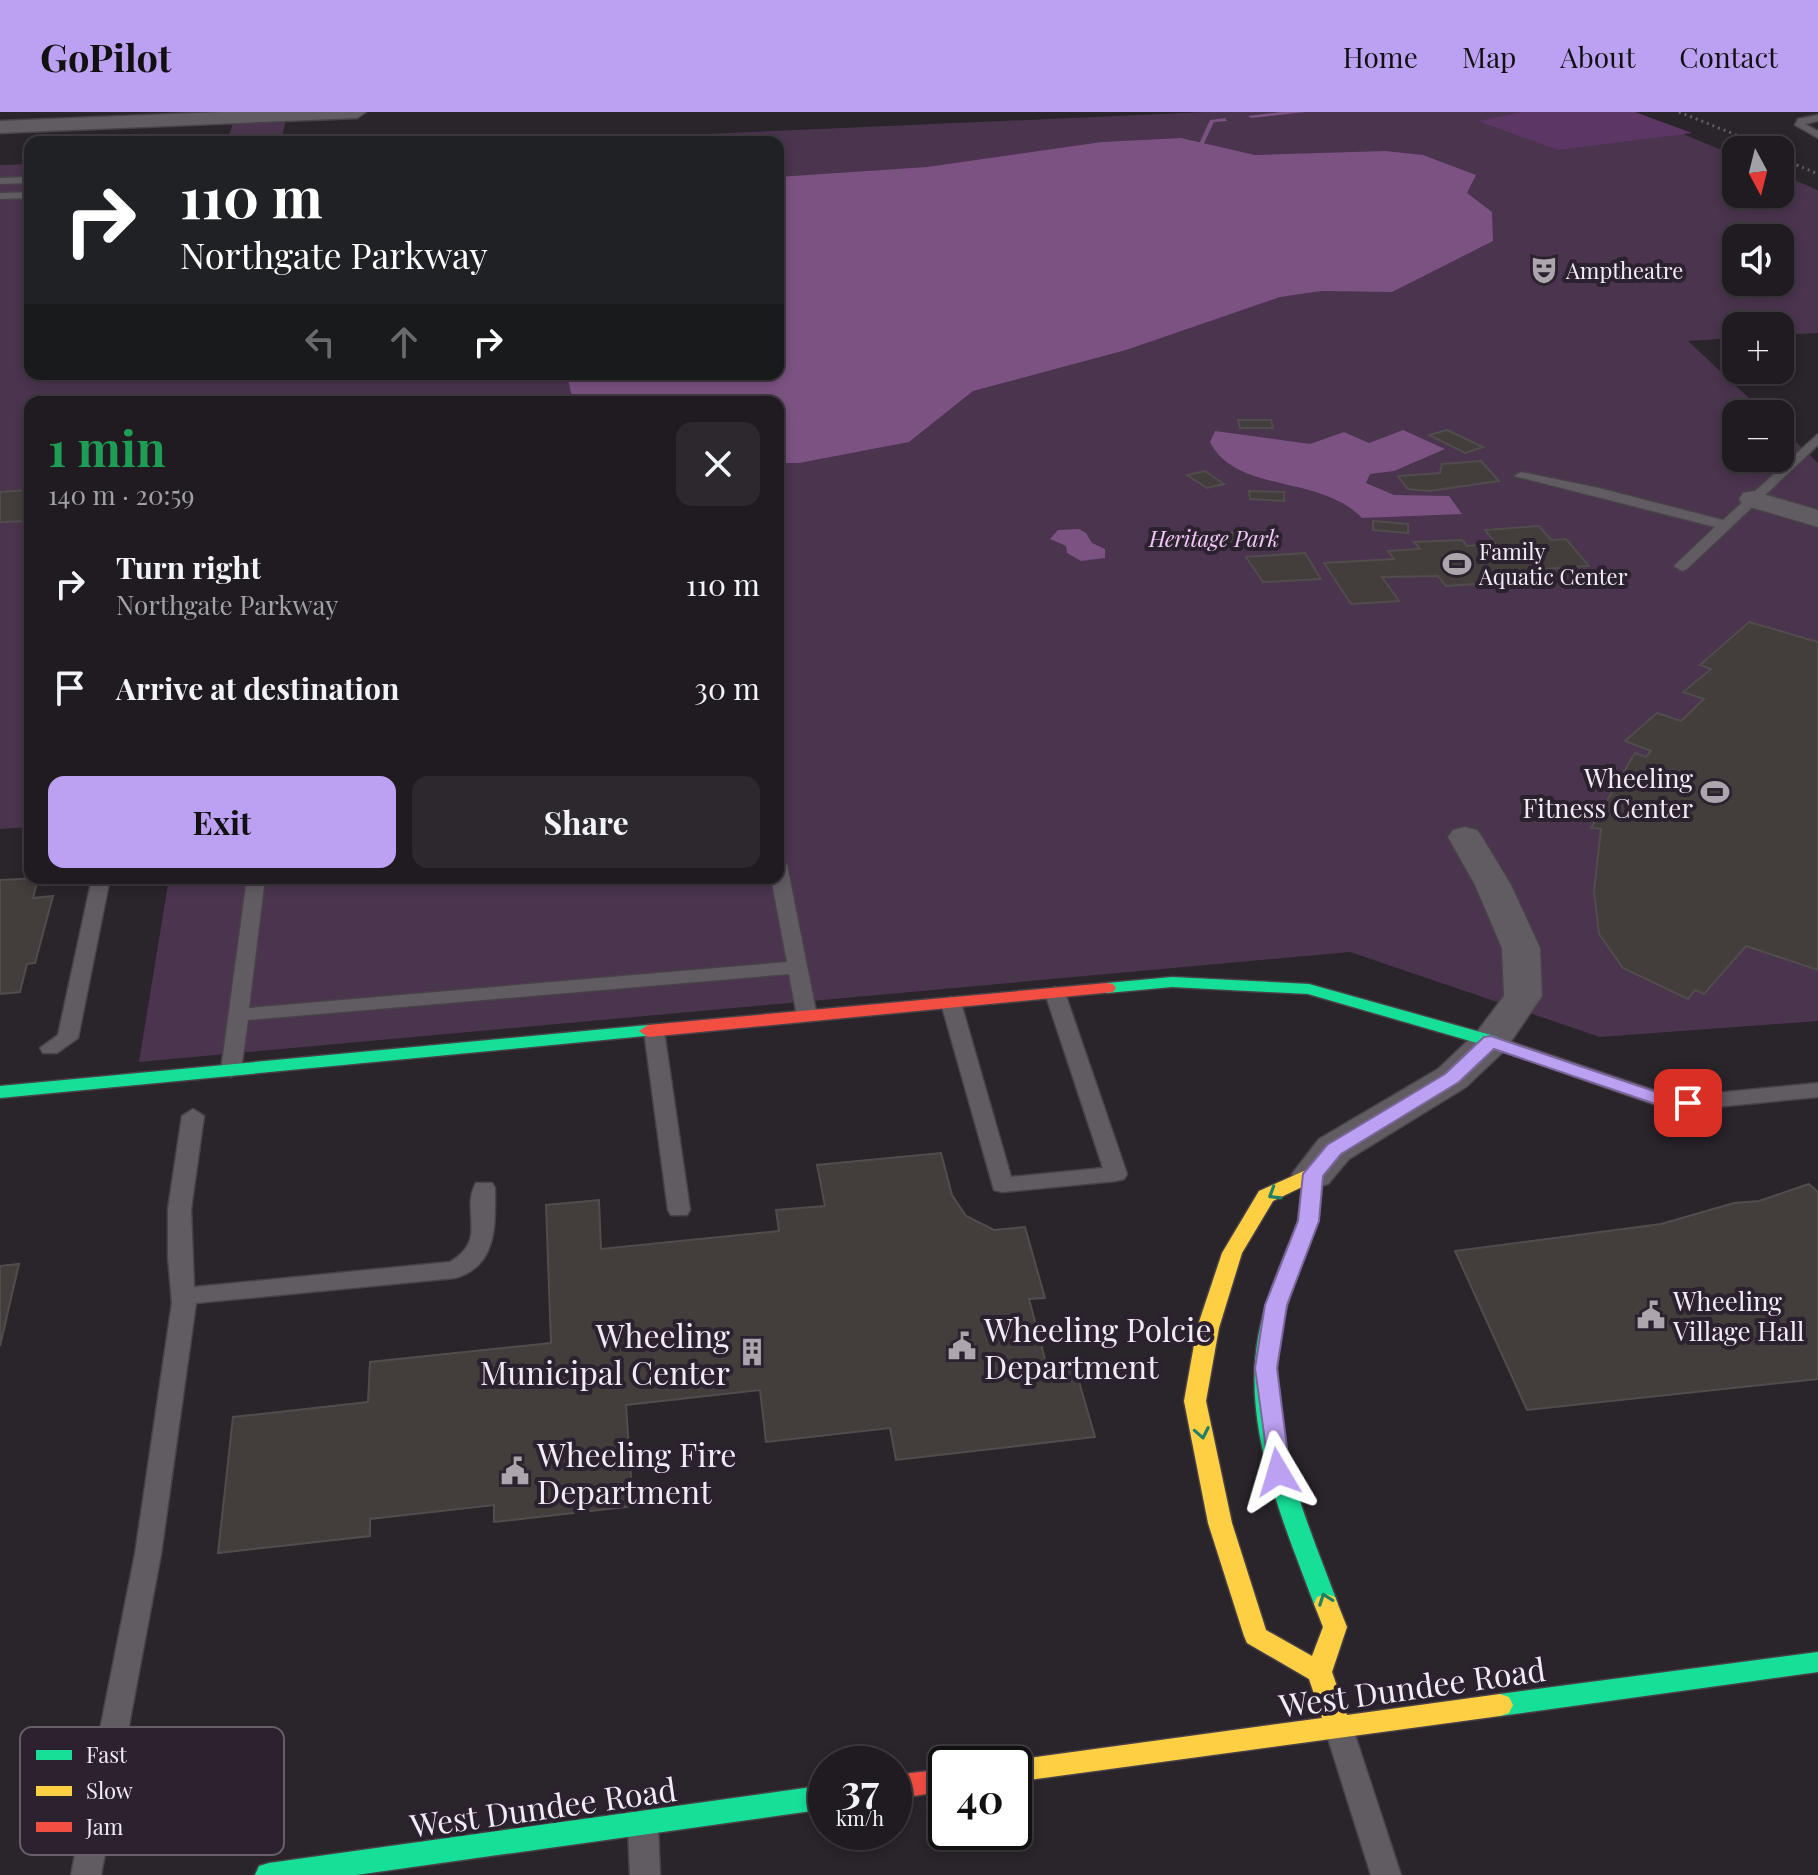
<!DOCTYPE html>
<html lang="en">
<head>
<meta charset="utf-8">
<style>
  :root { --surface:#201b20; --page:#2d282d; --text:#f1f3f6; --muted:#a2a1a5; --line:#3d393e; --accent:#bca0f2 }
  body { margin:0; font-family:"Playfair Display",serif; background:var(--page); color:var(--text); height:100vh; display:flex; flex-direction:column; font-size:30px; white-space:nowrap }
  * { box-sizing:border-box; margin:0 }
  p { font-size:26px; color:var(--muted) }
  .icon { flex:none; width:44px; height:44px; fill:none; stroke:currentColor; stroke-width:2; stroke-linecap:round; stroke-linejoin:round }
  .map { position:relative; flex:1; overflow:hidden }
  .panel { position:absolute; left:24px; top:284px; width:760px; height:488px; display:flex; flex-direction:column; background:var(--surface); border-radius:16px; box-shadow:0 4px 12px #0003,0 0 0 2px var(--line) }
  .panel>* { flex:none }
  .banner { position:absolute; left:24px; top:24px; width:760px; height:244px; border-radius:16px; box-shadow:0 4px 12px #0003,0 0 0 2px var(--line); background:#202124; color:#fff; overflow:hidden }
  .needle { width:52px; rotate:173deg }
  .fabs { position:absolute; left:1722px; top:24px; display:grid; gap:16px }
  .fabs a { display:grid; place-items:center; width:72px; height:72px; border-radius:16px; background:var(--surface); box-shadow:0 4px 12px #0003,0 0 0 2px var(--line); font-size:40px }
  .speed { position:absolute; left:808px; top:1634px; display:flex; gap:16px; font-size:40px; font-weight:700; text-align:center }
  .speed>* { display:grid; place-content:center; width:104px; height:104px; border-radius:50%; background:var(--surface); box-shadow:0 4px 12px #0003,0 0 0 2px var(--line); line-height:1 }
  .speed small { font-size:20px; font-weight:400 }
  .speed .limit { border:4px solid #111; border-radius:12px; background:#fff; color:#111 }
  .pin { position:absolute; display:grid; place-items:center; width:68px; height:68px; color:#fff; margin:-34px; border-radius:16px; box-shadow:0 4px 12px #0006 }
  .me { position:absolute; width:88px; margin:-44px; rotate:353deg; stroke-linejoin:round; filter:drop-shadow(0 0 6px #0008) }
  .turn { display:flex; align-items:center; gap:28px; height:168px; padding:0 24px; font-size:36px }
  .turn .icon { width:104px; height:104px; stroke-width:2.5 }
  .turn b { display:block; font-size:56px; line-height:68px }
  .lanes { display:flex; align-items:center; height:76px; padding:0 24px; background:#0003; justify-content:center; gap:40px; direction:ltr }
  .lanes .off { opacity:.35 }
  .round { display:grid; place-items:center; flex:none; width:84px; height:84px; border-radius:16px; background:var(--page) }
  .head { display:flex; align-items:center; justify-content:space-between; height:136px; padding:0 24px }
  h1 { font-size:48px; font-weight:700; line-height:60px; color:#1e9e55 }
  .cta { display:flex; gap:16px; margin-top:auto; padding:16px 24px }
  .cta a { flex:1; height:92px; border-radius:16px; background:var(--accent); color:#111; font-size:32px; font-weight:700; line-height:92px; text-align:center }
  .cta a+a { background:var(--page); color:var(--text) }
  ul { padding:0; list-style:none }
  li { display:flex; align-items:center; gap:24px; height:104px; padding:0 24px }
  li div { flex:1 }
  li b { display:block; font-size:30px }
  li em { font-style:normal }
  header { display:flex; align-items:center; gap:48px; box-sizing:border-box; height:112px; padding:0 40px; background:var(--accent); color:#111 }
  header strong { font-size:38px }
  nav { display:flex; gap:44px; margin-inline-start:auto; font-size:28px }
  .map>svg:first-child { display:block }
  .green { fill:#4a344e; fill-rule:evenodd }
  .forest { fill:#5c3664 }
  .water { fill:#7b5282 }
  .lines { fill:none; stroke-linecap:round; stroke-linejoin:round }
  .stream { fill:#7b5282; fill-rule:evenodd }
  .building { fill:#433d3b; stroke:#514d4c; stroke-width:2 }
  .lane-casing { stroke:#484248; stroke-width:3 }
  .street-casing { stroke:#484248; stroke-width:3 }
  .fast-casing { stroke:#484248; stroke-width:3 }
  .slow-casing { stroke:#484248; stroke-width:3 }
  .jam-casing { stroke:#484248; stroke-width:3 }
  .lane { fill:#615c62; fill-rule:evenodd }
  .street { fill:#615c62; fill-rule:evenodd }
  .fast { fill:#16e098; fill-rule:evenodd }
  .slow { fill:#ffcf43; fill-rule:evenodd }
  .jam { fill:#f24e42; fill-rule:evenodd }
  .rail { stroke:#625e62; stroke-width:3; stroke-dasharray:2 4; stroke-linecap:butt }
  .oneway { stroke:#218063 }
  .route { fill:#bca0f2; stroke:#7a689d; stroke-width:2 }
  .labels { text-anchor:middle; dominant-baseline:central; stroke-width:8; stroke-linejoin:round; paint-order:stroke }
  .far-poi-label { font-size:22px; fill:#f3ebf4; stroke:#2c212e; text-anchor:start }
  .far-park-label { font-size:22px; font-style:italic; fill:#f0c9f8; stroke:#2c212e }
  .poi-label { font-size:26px; fill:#f3ebf4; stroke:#2c212e; text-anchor:end }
  .near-poi-label { font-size:32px; fill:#f3ebf4; stroke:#2c212e; text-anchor:start }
  .near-street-label { font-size:32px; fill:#f3ebf4; stroke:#2c212e }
  .key { fill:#2c212e; stroke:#685e69; stroke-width:2 }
  .key-label { font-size:22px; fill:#f3ebf4 }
</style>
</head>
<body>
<header>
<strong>GoPilot</strong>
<nav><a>Home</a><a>Map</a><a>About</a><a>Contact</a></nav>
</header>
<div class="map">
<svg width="1818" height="1763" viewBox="0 0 1818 1763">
  <rect width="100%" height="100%" fill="#2a242b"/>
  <g class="green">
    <path d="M 1206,0 L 1630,0 L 1736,44 L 1736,82 L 1780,82 L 1780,62 L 1818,78 L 1818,221 L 1780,223 L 1780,214 L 1736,214 L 1736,226 L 1688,229 L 1766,302 L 1736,302 L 1736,346 L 1780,346 L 1780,315 L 1818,351 L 1818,909 L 1600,925 L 1350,840 L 139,950 L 169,766 L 778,766 L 778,290 L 30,290 L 30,715 L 0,717 L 0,53 L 30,52 L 30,262 L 778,262 L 778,30 L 526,30 ZM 1736,126 L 1780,126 L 1780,170 L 1736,170 Z"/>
    <path d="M 286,7 L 281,30 L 226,30 L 234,9 Z"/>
  </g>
  <path class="forest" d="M 1522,0 L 1635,0 L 1692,21 L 1558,38 L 1478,9 Z"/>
  <g class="water">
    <path d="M 1181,26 L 1255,43 L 1385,39 L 1423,43 L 1476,63 L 1467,81 L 1492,100 L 1493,129 L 1392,180 L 1321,179 L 1280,185 L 1126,238 L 973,279 L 909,330 L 799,351 L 778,351 L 778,290 L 573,290 L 567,262 L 778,262 L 778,65 L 927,55 L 1102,30 Z"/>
    <path d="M 1403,318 L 1445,337 L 1394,359 L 1370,362 L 1366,371 L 1394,383 L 1449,384 L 1462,402 L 1362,406 C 1319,362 1236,382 1210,330 L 1215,319 L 1310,332 L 1344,320 L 1369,331 Z"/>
    <path d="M 1079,417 L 1086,421 L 1092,431 L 1105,437 L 1105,446 L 1081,449 L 1067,441 L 1066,434 L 1050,427 L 1058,418 Z"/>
  </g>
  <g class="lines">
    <g class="stream">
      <path d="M 1281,0 L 1305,0 L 1251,6 L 1248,4 Z"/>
      <path d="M 1225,6 L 1227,9 L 1214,10 L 1198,44 L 1193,45 L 1210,8 Z"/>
    </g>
  </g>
  <g class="building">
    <path d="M 1238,308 L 1271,308 L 1273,316 L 1240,316 Z"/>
    <path d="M 1447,318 L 1483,335 L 1465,341 L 1429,323 Z"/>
    <path d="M 1481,349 L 1499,369 L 1429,379 L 1408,377 L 1398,364 L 1440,361 L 1442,352 Z"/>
    <path d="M 1205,359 L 1224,372 L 1207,376 L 1187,363 Z"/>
    <path d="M 30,378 L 30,409 L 0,410 L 0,380 Z"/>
    <path d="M 1249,379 L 1284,380 L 1284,389 L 1250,387 Z"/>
    <path d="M 1373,409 L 1408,412 L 1408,421 L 1373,418 Z"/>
    <path d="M 1539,414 L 1551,428 L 1566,427 L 1589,454 L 1497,460 L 1505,470 L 1446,474 L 1438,464 L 1382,465 L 1399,489 L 1351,492 L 1324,451 L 1394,447 L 1388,439 L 1420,437 L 1414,430 L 1462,428 L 1467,434 L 1496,432 L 1485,418 Z"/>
    <path d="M 1246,418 L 1258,427 L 1226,434 L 1214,425 Z"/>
    <path d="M 1305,441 L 1321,467 L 1263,470 L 1246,445 Z"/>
    <path d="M 1749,510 L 1818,530 L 1818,858 L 1746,834 L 1704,882 L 1695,878 L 1688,887 L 1623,856 L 1599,822 L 1594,779 L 1601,717 L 1591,716 L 1635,641 L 1646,645 L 1651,639 L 1625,629 L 1657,601 L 1681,609 L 1704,587 L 1683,580 L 1711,557 L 1700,553 Z"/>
    <path d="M 38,766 L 33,786 L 53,784 L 35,851 L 27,852 L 20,880 L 0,882 L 0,768 Z"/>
    <path d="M 941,1041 L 952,1083 L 966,1104 L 994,1118 L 1025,1115 L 1045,1186 L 1029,1187 L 1047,1255 L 1074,1252 L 1095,1325 L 896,1348 L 890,1316 L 766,1330 L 760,1278 L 626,1293 L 633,1394 L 494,1410 L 494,1393 L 370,1407 L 370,1424 L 218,1441 L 233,1305 L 368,1290 L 370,1250 L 551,1231 L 546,1093 L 599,1088 L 601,1137 L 779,1119 L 776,1098 L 825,1094 L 817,1053 Z"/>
    <path d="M 1809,1072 L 1818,1080 L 1818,1267 L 1527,1298 L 1455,1139 L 1661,1112 L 1734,1091 L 1759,1089 Z"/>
    <path d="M 19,1152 L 0,1234 L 0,1154 Z"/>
  </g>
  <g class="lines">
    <defs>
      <g id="lane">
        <path d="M 1818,3 L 1818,9 L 1805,12 L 1818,19 L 1818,26 L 1795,13 L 1798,7 Z"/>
        <path d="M 30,65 L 30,71 L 0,72 L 0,66 Z"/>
        <path d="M 30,80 L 30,86 L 0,87 L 0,81 Z"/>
        <path d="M 1818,322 L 1818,333 L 1687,457 L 1682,459 L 1674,454 L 1677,451 L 1715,415 L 1514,364 L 1521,360 L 1599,376 L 1723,408 Z"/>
        <path d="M 778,747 L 787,753 L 817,904 L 814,908 L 800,908 L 797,904 L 789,862 L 248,908 L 241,958 L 231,965 L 221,958 L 247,766 L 265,766 L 249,896 L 787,850 L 771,766 L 778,766 Z"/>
        <path d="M 92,766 L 110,766 L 78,926 L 57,941 L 43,941 L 40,936 L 58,923 Z"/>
        <path d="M 1055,875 L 1065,881 L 1127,1062 L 1124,1067 L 1116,1069 L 1002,1080 L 994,1078 L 941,891 L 951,885 L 961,891 L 1011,1065 L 1103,1056 L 1045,881 Z"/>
        <path d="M 654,913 L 664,919 L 690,1098 L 687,1103 L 671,1103 L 668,1098 L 644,919 Z"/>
        <path d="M 1491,923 L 1674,985 L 1818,971 L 1818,985 L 1673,999 L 1484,933 L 1481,929 L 1484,925 Z"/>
        <path d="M 193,997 L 204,1004 L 191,1097 L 194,1175 L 450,1150 C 489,1127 460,1100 476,1071 L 492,1071 L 495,1076 C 495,1112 498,1154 455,1166 L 196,1191 L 161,1442 L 101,1763 L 71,1763 L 135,1442 L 172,1191 L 168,1144 L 168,1097 L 182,1004 Z"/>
        <path d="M 1339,1605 L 1349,1608 L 1353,1617 L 1401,1763 L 1371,1763 L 1325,1617 L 1329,1608 Z"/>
        <path d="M 643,1702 L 653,1706 L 658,1715 L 660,1763 L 630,1763 L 628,1715 L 633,1706 Z"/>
      </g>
      <g id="street">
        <path d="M 223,0 L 366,0 L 357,6 L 0,21 L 0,9 Z"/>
        <path d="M 1753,379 L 1818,398 L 1818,415 L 1743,393 L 1739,387 L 1743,381 Z"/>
        <path d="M 1465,715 L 1477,718 L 1482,725 L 1511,773 L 1540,836 L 1542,884 L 1505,938 L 1466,975 L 1349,1047 L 1328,1072 L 1313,1076 L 1298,1072 L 1292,1062 L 1319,1027 L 1438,957 L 1477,920 L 1504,884 L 1502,836 L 1475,773 L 1448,725 L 1453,718 Z"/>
      </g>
      <g id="fast">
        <path d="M 1172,865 L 1309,872 L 1498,925 L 1500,929 L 1491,935 L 1308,882 L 1172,875 L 1107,881 L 1098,876 L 1107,871 Z"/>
        <path d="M 648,913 L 657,919 L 655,923 L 0,986 L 0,974 Z"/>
        <path d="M 1301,1120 L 1308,1122 L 1311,1127 C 1299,1159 1285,1192 1280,1226 C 1265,1317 1307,1409 1338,1492 L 1335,1499 L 1326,1502 L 1317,1499 L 1314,1492 C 1283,1409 1242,1316 1258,1226 C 1264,1191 1278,1159 1291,1127 L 1294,1122 Z"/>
        <path d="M 1818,1540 L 1818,1560 L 1500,1604 L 1491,1601 L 1487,1593 L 1491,1585 L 1500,1582 Z"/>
        <path d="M 826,1673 L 826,1697 L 356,1763 L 255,1763 L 259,1754 L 269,1751 Z"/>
      </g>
      <path id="slow" d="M 1313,1055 L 1320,1057 L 1323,1062 L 1318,1109 L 1308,1132 L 1294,1132 L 1291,1127 L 1298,1109 L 1302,1075 L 1273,1089 L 1242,1141 L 1219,1216 L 1206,1289 L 1232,1411 L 1266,1518 L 1312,1544 L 1323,1515 L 1314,1492 L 1317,1485 L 1326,1482 L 1335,1485 L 1347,1515 L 1332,1560 L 1347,1603 L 1500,1582 L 1509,1585 L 1513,1593 L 1509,1601 L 1500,1604 L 1014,1670 L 1014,1652 L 1004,1652 L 1014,1648 L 1322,1606 L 1309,1567 L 1247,1531 L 1244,1524 L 1208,1411 L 1184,1289 L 1197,1216 L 1222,1141 L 1259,1079 Z"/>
      <g id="jam">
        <path d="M 1107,871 L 1113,872 L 1116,876 L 1113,880 L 648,925 L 639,919 L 648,913 Z"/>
        <path d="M 946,1657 L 946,1679 L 894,1687 L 894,1663 Z"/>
      </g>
    </defs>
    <use href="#lane" class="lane-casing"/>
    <use href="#street" class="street-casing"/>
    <use href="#fast" class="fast-casing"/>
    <use href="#slow" class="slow-casing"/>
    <use href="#jam" class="jam-casing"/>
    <use href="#lane" class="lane"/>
    <use href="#street" class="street"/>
    <use href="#fast" class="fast"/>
    <use href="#slow" class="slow"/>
    <use href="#jam" class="jam"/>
    <g class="rail">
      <path d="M 1679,0 L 1774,38"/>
      <path d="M 1780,46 L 1818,62"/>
    </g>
  </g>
  <defs><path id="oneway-chevron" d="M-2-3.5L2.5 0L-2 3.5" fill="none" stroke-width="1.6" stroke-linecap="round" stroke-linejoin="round" transform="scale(2)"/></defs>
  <g class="oneway">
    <use href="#oneway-chevron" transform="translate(1274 1082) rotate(148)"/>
    <use href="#oneway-chevron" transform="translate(1202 1321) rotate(79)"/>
    <use href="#oneway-chevron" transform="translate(1325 1487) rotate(-110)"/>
  </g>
  <path class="route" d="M 1491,924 L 1674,986 L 1695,986 L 1698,991 L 1695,995 L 1673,998 L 1494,937 L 1459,970 L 1341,1042 L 1323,1064 L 1319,1109 L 1287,1193 L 1277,1256 L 1290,1360 L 1286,1366 L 1270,1366 L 1255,1256 L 1265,1193 L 1298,1109 L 1303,1062 L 1327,1033 L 1445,962 L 1484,925 Z"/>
  <defs>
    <symbol id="theatre-bare" viewBox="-9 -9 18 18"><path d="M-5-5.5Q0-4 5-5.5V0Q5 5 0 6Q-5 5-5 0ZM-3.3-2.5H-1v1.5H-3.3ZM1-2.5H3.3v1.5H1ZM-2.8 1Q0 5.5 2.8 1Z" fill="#ada5ae" stroke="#2c212e" stroke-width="2.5" paint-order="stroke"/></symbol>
    <symbol id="stadium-bare" viewBox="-9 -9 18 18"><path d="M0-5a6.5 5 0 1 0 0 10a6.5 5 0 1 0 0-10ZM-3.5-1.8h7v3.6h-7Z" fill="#ada5ae" stroke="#2c212e" stroke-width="2.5" paint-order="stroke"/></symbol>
    <symbol id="civic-bare" viewBox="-9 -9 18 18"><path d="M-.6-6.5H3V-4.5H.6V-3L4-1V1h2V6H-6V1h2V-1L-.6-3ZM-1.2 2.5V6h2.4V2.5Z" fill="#ada5ae" stroke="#2c212e" stroke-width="2.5" paint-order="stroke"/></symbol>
    <symbol id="building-bare" viewBox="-9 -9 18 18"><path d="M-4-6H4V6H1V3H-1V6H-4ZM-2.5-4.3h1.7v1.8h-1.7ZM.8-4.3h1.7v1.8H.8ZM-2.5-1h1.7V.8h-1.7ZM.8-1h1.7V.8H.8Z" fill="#ada5ae" stroke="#2c212e" stroke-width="2.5" paint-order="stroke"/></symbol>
  </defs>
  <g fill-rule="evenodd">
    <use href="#theatre-bare" x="1524" y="138" width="40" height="40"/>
    <use href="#stadium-bare" x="1437" y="432" width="40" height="40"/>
    <use href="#stadium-bare" x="1695" y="660" width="40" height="40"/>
    <use href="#civic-bare" x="1631" y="1183" width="40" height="40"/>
    <use href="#civic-bare" x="942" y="1214" width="40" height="40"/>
    <use href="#building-bare" x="732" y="1220" width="40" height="40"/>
    <use href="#civic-bare" x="495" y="1339" width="40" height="40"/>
  </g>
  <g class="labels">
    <g class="far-poi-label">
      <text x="1566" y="158">Amptheatre</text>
      <text x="1479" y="439">Family<tspan x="1479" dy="25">Aquatic Center</tspan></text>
    </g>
    <g class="far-park-label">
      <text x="1214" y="426">Heritage Park</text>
    </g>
    <g class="poi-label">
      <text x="1693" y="665">Wheeling<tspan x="1693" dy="30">Fitness Center</tspan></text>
      <text x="1673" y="1188" text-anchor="start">Wheeling<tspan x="1673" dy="30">Village Hall</tspan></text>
    </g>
    <g class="near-poi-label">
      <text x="984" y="1216">Wheeling Polcie<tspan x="984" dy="37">Department</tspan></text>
      <text x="730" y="1222" text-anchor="end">Wheeling<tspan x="730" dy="37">Municipal Center</tspan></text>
      <text x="537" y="1341">Wheeling Fire<tspan x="537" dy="37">Department</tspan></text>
    </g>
    <g class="near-street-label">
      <text transform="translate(1412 1574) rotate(-8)">West Dundee Road</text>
      <text transform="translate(543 1694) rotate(-8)">West Dundee Road</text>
    </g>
  </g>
  <rect x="20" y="1615" width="264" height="128" rx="12" class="key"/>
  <rect x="36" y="1638" width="36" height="10" fill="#16e098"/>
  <rect x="36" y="1674" width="36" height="10" fill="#ffcf43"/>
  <rect x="36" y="1710" width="36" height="10" fill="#f24e42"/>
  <g class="key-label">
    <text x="86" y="1651">Fast</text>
    <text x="86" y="1687">Slow</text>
    <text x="86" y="1723">Jam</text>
  </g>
</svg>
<div class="fabs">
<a><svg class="needle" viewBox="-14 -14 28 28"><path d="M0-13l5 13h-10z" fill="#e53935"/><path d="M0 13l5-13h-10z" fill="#a2a1a5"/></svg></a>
<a><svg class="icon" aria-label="sound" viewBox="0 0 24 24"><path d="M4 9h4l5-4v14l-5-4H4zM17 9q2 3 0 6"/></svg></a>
<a>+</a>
<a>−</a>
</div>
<div class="speed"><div>37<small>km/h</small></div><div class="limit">40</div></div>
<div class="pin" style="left:1688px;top:991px;background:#d93025"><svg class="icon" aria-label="arrive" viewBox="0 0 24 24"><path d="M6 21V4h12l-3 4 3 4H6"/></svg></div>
<svg class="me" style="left:1278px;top:1360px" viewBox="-20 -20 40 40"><path d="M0-17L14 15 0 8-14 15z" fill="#bca0f2" stroke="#fff" stroke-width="4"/></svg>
<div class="banner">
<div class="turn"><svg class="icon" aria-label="right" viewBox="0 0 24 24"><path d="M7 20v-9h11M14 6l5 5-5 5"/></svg><div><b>110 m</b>Northgate Parkway</div></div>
<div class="lanes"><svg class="icon off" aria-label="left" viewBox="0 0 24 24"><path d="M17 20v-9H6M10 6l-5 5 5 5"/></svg><svg class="icon off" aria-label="ahead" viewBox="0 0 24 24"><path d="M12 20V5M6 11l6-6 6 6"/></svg><svg class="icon" aria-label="right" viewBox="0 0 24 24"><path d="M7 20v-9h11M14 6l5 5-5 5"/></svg></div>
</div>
<section class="panel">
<div class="head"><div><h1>1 min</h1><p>140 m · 20:59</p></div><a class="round"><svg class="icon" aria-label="close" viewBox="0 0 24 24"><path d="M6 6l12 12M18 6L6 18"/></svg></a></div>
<ul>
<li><svg class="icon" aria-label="right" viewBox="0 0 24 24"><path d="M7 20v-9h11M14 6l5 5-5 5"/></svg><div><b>Turn right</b><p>Northgate Parkway</p></div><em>110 m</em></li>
<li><svg class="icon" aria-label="arrive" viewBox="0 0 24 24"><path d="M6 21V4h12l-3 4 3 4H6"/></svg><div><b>Arrive at destination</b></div><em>30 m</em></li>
</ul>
<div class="cta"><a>Exit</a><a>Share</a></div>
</section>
</div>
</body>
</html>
